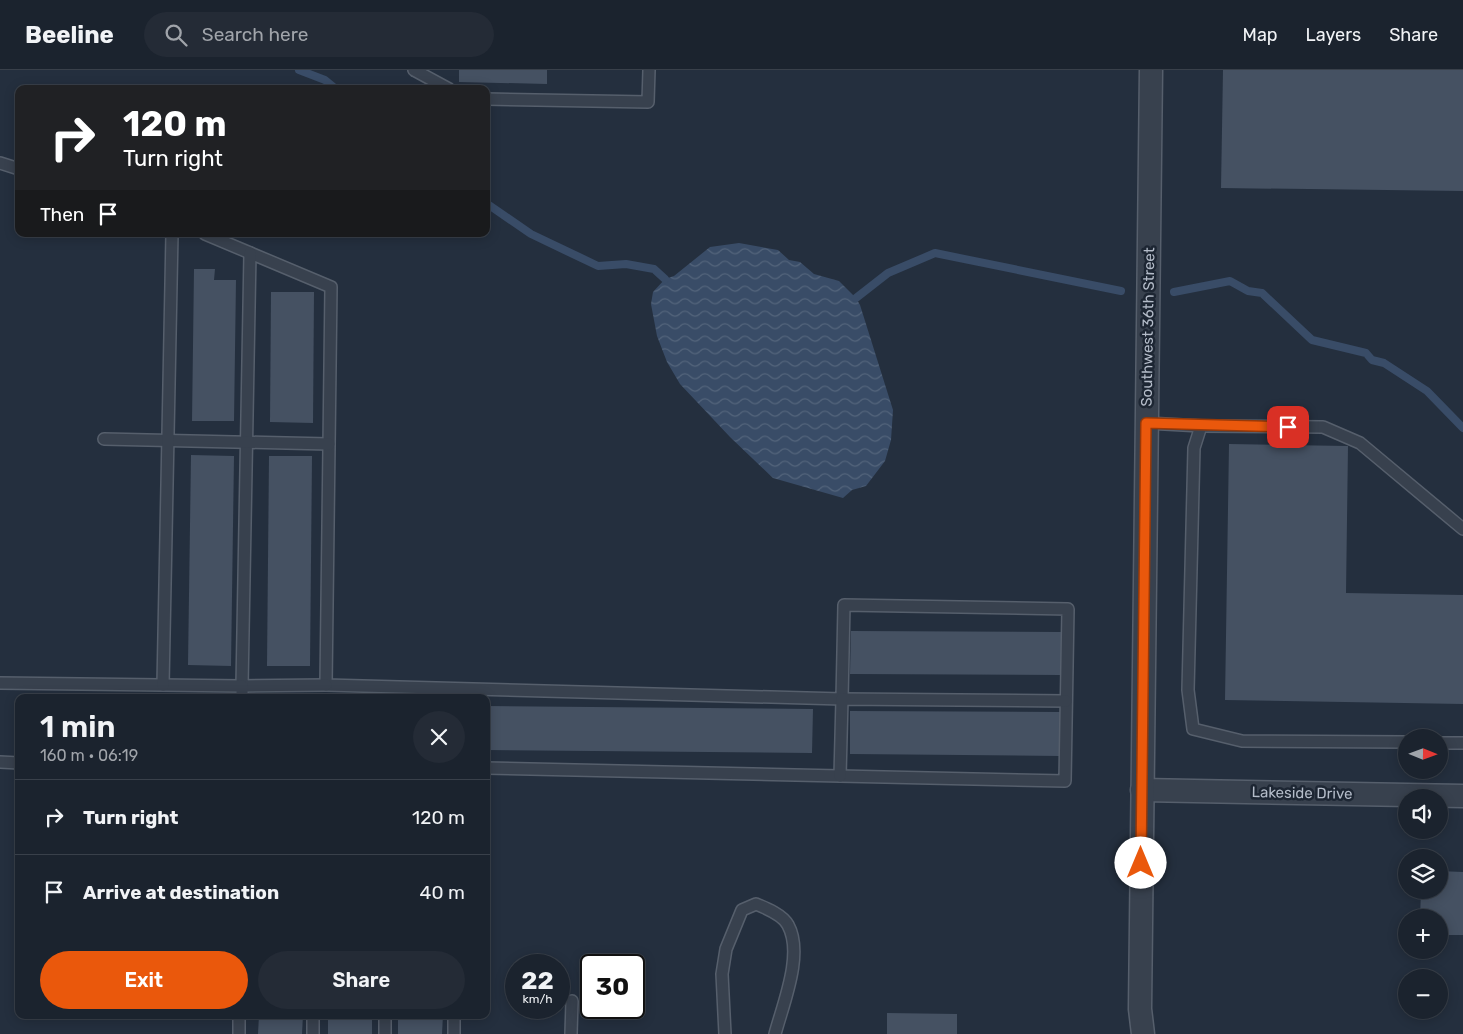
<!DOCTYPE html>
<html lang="en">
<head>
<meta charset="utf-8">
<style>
  :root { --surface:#1b232e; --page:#242b36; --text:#f1f3f6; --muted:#a0a4aa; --line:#39404a; --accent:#ea580c }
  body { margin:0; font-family:Rubik,sans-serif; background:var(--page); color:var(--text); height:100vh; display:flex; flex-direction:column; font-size:19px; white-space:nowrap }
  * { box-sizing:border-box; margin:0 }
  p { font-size:16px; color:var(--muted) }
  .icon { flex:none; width:28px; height:28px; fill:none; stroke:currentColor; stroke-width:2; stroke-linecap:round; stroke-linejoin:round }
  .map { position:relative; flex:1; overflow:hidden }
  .drawer { position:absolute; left:15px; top:624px; width:475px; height:325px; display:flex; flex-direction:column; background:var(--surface); border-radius:10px; box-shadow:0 2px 12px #0003,0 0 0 1px var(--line) }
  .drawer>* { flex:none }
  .hud { position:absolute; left:15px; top:15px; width:475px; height:152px; border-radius:10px; box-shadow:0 2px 12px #0003,0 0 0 1px var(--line); background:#202124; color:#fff; overflow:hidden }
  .needle { width:32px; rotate:91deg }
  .tools { position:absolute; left:1398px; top:659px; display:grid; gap:10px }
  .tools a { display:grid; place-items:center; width:50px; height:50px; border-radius:50%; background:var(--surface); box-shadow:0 2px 12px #0003,0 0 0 1px var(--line); font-size:25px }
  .speed { position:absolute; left:505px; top:884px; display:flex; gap:10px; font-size:25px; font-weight:700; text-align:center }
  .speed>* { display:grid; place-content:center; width:65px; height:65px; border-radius:50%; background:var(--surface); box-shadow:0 2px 12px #0003,0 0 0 1px var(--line); line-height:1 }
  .speed small { font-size:12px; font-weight:400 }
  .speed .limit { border:2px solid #111; border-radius:8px; background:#fff; color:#111 }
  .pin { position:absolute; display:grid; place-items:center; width:42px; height:42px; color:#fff; margin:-21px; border-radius:10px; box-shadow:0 2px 8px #0006 }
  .me { position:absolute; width:55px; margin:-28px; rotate:0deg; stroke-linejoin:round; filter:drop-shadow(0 0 4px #0008) }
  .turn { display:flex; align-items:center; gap:18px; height:105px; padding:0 25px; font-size:22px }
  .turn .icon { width:65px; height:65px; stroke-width:2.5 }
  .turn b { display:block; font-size:35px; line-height:42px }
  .then { display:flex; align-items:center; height:48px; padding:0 25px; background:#0003; gap:10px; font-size:19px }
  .round { display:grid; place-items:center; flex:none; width:52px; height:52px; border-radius:26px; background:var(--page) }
  .overview { display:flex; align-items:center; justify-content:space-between; height:85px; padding:0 25px }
  h1 { font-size:30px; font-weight:600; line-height:38px }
  .button { display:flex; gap:10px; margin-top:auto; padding:10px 25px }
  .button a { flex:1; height:58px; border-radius:30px; background:var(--accent); color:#fff; font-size:20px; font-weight:600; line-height:58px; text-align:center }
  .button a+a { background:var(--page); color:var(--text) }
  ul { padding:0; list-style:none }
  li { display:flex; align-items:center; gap:15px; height:75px; padding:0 25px; border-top:1px solid var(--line) }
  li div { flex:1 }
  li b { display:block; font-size:19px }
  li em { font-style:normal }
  header { display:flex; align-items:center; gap:30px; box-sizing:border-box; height:70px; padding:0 25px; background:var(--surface); border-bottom:1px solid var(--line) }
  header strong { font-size:24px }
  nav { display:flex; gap:28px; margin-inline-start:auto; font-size:18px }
  .search { width:350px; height:45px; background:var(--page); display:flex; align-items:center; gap:12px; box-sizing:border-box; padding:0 18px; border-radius:28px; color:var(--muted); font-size:19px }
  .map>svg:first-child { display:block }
  .water { fill:url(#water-waves) }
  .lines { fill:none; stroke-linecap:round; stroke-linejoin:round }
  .stream { stroke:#394c67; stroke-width:8 }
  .building { fill:#455162 }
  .service-casing { stroke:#565f6c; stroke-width:14 }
  .minor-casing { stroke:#565f6c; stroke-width:25 }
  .service { stroke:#38414e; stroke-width:11 }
  .minor { stroke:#38414e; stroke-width:22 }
  .route-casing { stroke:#983908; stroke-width:12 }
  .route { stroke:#ea580c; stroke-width:9 }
  .labels { text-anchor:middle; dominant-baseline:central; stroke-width:5; stroke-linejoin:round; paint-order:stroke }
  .street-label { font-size:15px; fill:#b4bcc9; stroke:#1d2633 }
</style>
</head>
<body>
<header>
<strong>Beeline</strong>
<div class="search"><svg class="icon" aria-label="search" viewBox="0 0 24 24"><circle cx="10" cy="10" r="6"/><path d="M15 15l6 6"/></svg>Search here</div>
<nav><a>Map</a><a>Layers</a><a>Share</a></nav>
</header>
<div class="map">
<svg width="1463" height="964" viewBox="0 0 1463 964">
  <defs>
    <pattern id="water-waves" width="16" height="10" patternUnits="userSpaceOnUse" patternTransform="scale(1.25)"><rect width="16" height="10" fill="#394c67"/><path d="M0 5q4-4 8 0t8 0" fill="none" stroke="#53647b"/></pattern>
  </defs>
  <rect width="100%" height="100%" fill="#242f3e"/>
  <path class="water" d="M 739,173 L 778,180 L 789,190 L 800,192 L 814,204 L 839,211 L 856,228 L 860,235 L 893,340 L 891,370 L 885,391 L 866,416 L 852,420 L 843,428 L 773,408 L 730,367 L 680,314 L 667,292 L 657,266 L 651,234 L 653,222 L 665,209 L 674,206 L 710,177 Z"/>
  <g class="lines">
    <g class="stream">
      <path d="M 299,0 L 325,10 L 336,19"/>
      <path d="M 486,133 L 531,164 L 598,196 L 626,194 L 654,199 L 665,209"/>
      <path d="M 1174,222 L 1230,211 L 1248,221 L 1262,223 L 1312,270 L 1366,283 L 1372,290 L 1384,293 L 1427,321 L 1463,358"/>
      <path d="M 856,228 L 888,203 L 935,183 L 1121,221"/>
    </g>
  </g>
  <g class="building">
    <path d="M 459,0 L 547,0 L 547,14 L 459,12 Z"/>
    <path d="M 1223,0 L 1463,0 L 1463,121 L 1221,118 Z"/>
    <path d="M 194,199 L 215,199 L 214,210 L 236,210 L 234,351 L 192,351 Z"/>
    <path d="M 271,222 L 314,222 L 313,353 L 270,352 Z"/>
    <path d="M 1229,374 L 1348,376 L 1346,523 L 1463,525 L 1463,634 L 1225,630 Z"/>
    <path d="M 191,385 L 234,386 L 231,596 L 188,595 Z"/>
    <path d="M 269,386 L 312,386 L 310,596 L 267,596 Z"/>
    <path d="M 851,561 L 1061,562 L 1061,605 L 850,604 Z"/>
    <path d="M 486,636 L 813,639 L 812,683 L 486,680 Z"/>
    <path d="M 850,641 L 1060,642 L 1060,686 L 850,684 Z"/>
    <path d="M 1439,801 L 1463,802 L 1463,865 L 1439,865 L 1439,848 L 1420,848 L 1421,820 L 1439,820 Z"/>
    <path d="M 887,943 L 957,944 L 957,964 L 887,964 Z"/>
    <path d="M 259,945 L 303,945 L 302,964 L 258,964 Z"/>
    <rect x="328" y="945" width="44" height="19"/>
    <path d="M 398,945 L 443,945 L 442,964 L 398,964 Z"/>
  </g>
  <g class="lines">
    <defs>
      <g id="service">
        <path d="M 414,0 L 449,19"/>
        <path d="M 486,29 L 648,32 L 649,0"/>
        <path d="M 0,93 L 19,99"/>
        <path d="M 205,164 L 331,217 L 326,615 L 842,629 L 844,535 L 1068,539 L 1065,711 L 486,698"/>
        <path d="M 250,183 L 242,616 L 326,615"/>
        <path d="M 1147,353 L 1201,356 L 1323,357 L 1360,373 L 1463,459"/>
        <path d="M 1201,356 L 1194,378 L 1188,620 L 1193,659 L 1242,671 L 1406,672"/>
        <path d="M 104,369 L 329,374"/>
        <path d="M 0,613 L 242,616 L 242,628"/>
        <path d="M 163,615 L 172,164"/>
        <path d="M 1439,673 L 1463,673"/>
        <path d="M 0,692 L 19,693"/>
        <path d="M 840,706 L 842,629 L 1066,631"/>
        <path d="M 239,964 L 239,945"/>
        <path d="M 313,964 L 313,945"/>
        <path d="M 385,964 L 385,945"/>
        <path d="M 454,964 L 454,945"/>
        <path d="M 571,964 L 572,931"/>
        <path d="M 725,964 L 722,904 L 726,879 L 742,840 L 756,834 C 766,838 783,845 788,855 C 804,884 783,934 775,964"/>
      </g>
      <g id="minor">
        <path d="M 1142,720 L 1463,726"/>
        <path d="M 1143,964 L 1140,939 L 1151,0"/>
      </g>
    </defs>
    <use href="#service" class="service-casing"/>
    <use href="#minor" class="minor-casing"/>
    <use href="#service" class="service"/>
    <use href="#minor" class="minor"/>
  </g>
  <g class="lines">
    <defs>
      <path id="route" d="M 1141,793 L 1146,353 L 1288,357"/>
    </defs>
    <use href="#route" class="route-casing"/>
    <use href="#route" class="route"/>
  </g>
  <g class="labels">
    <g class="street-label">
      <text transform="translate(1148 257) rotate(-89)">Southwest 36th Street</text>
      <text transform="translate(1302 723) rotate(1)">Lakeside Drive</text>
    </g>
  </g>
</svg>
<div class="tools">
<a><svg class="needle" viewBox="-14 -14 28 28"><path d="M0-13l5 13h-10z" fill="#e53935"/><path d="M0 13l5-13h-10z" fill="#a0a4aa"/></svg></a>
<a><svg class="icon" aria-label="sound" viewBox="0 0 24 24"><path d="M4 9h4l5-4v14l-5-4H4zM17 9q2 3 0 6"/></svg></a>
<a><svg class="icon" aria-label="layers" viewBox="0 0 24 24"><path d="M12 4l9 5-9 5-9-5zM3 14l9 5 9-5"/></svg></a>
<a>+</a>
<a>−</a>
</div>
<div class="speed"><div>22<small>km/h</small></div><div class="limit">30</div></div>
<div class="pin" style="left:1288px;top:357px;background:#d93025"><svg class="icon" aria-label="arrive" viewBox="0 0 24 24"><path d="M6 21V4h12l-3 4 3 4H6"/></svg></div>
<svg class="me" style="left:1141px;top:793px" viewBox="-20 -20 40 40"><circle r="19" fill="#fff"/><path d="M0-13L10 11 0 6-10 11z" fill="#ea580c"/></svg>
<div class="hud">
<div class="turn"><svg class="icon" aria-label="right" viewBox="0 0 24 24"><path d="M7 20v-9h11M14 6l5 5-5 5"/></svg><div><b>120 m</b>Turn right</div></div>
<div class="then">Then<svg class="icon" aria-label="arrive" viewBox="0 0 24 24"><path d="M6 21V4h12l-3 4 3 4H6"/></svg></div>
</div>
<section class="drawer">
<div class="overview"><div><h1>1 min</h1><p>160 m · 06:19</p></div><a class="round"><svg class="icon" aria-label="close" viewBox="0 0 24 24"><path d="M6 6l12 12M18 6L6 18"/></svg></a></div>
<ul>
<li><svg class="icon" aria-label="right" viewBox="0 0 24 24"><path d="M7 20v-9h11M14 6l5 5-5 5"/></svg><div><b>Turn right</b></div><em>120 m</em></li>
<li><svg class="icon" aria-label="arrive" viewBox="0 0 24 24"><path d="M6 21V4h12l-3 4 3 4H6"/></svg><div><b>Arrive at destination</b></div><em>40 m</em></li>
</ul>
<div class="button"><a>Exit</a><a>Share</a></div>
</section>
</div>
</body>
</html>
